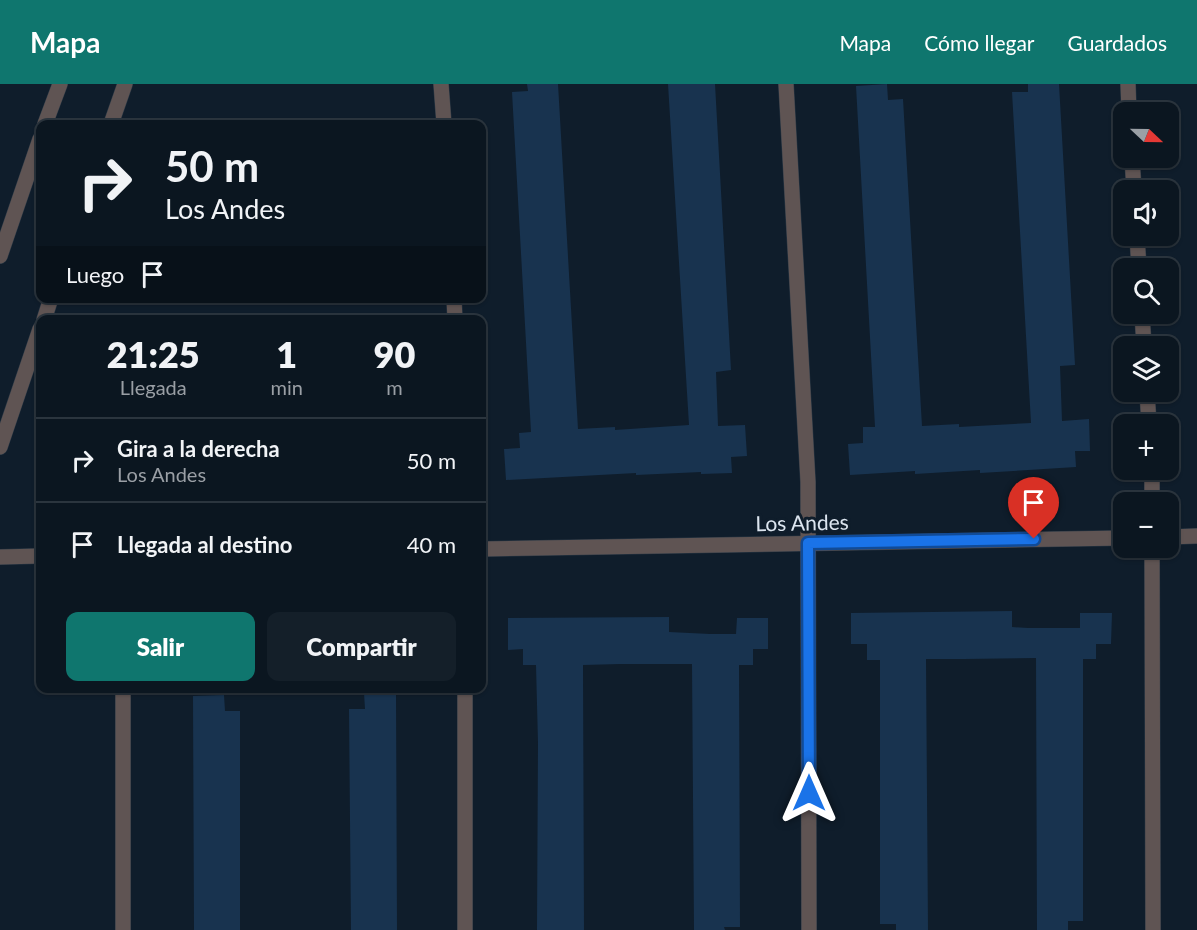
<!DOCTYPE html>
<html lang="es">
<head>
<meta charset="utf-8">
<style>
  :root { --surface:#0b1620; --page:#141f29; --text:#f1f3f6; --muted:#9a9fa5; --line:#2b353e; --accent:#0f766e }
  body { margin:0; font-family:Lato,sans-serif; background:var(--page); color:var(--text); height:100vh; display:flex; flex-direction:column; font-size:22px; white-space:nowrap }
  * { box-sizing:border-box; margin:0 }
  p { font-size:20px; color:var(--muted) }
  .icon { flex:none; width:33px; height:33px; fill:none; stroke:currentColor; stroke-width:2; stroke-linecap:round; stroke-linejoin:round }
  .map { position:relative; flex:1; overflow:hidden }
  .side { position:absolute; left:36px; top:231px; width:450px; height:378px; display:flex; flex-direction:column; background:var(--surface); border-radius:12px; box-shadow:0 2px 4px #0004,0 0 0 2px var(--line) }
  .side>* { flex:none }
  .guide { position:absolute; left:36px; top:36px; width:450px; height:183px; border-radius:12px; box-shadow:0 2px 4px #0004,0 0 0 2px var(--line); background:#0b1620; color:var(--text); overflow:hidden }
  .needle { width:39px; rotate:112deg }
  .controls { position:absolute; left:1113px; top:18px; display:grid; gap:12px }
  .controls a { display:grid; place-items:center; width:66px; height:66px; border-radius:12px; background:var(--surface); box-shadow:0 2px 4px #0004,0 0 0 2px var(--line); font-size:30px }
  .pin { position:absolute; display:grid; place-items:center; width:51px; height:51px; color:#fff; margin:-62px -26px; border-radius:50% 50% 50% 0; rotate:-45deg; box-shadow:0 0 6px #0007 }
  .pin .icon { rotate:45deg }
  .me { position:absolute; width:66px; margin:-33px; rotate:0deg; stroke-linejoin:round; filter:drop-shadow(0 0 4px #0008) }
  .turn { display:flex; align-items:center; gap:21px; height:126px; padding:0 30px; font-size:27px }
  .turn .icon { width:78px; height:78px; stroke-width:2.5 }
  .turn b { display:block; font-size:42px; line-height:51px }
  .then { display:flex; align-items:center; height:57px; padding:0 30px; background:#0003; gap:12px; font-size:22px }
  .eta { display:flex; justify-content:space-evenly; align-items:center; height:102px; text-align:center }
  .eta b { font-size:36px; font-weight:800; line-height:42px }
  .button { display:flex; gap:12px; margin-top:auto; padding:12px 30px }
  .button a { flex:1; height:69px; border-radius:12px; background:var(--accent); color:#fff; font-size:24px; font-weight:800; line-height:69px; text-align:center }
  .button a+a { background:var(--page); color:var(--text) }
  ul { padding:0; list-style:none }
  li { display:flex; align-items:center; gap:18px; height:84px; padding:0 30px; border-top:2px solid var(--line) }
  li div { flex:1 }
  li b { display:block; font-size:22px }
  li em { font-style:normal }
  header { display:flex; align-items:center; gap:36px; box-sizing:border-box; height:84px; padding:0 30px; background:var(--accent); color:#fff }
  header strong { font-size:28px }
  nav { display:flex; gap:33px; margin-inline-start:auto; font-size:21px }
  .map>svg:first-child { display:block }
  .building { fill:#18334f }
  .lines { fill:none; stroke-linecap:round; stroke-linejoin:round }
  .minor-casing { stroke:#2c3946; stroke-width:16 }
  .minor { stroke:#5f5453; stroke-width:15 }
  .route-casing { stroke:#114b97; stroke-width:15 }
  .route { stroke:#1a73e8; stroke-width:10 }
  .labels { text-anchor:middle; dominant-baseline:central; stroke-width:6; stroke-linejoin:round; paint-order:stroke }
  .street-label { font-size:21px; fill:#dce5ef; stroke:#0f1d2b }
</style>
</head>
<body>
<header>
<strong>Mapa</strong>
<nav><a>Mapa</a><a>Cómo llegar</a><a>Guardados</a></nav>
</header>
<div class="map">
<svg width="1197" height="846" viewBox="0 0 1197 846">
  <rect width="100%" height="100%" fill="#0f1d2b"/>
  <g class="building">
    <path d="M 527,0 L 558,0 L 578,345 L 615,343 L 615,346 L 689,341 L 668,0 L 715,0 L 731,286 L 716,288 L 718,342 L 745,341 L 747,372 L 731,373 L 732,389 L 701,390 L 701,388 L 636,391 L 636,389 L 506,396 L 504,365 L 520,364 L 519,349 L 531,348 L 512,8 L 528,7 Z"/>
    <path d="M 887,0 L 888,16 L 903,15 L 922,342 L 959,340 L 959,343 L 1031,339 L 1012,8 L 1028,8 L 1028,0 L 1059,0 L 1075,281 L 1060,282 L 1062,337 L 1089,335 L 1090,367 L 1075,367 L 1076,383 L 980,389 L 980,386 L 915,390 L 915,387 L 850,391 L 848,360 L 863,359 L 863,343 L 875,343 L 856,2 Z"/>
    <path d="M 1012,527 L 1012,543 L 1028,544 L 1080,544 L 1080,529 L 1112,529 L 1111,560 L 1096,560 L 1096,575 L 1083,575 L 1083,837 L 1068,837 L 1068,846 L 1037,846 L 1036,574 L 963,575 L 926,575 L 928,846 L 896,846 L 896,840 L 880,840 L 880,576 L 867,576 L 867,560 L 851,560 L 851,529 Z"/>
    <path d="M 669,533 L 669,548 L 710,550 L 736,550 L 737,534 L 768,534 L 768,565 L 753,565 L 753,581 L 739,581 L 740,843 L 724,843 L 725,846 L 694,846 L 692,580 L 620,580 L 583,581 L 584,846 L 537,846 L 538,659 L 536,581 L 523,581 L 523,565 L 508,566 L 508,534 Z"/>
    <path d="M 364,609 L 396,609 L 397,846 L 351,846 L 349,625 L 365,625 Z"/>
    <path d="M 224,611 L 225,627 L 240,627 L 240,846 L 194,846 L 193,612 Z"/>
  </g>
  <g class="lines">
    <defs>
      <g id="minor">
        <path d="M 441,0 L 444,40"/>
        <path d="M 786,0 L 808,398 L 809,846"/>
        <path d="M 1128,0 L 1129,28"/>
        <path d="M 45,40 L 60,0"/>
        <path d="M 111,40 L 125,0"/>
        <path d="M 1132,74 L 1134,106"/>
        <path d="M 1137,152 L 1139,184"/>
        <path d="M 0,172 L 40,55"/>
        <path d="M 454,214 L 455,236"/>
        <path d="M 1142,230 L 1144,262"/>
        <path d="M 44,236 L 51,214"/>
        <path d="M 1147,308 L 1149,340"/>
        <path d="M 0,363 L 40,245"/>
        <path d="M 1152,386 L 1152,418"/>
        <path d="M 1168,453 L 1197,452"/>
        <path d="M 1152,464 L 1153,846"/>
        <path d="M 482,465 L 1124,454"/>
        <path d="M 0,473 L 40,472"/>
        <path d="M 123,604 L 123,846"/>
        <path d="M 465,604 L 465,846"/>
      </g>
    </defs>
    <use href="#minor" class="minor-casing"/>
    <use href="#minor" class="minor"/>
  </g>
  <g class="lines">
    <defs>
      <path id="route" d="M 809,709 L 808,459 L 1034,455"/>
    </defs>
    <use href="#route" class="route-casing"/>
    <use href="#route" class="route"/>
  </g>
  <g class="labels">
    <g class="street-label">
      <text transform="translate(802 438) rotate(-1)">Los Andes</text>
    </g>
  </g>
</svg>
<div class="controls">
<a><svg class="needle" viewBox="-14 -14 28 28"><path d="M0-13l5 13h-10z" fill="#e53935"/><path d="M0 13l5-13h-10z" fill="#9a9fa5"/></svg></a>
<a><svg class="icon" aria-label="sound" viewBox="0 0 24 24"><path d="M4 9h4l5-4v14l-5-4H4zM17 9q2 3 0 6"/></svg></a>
<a><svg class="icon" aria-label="search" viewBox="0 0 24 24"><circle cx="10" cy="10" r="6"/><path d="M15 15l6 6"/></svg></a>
<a><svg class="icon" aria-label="layers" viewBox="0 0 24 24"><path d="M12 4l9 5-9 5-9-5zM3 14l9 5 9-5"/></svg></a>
<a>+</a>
<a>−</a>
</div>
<div class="pin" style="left:1034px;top:455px;background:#d93025"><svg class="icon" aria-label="arrive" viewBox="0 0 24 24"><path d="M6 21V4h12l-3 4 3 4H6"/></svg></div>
<svg class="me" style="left:809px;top:709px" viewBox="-20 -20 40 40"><path d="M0-17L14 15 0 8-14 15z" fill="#1a73e8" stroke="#fff" stroke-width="4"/></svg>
<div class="guide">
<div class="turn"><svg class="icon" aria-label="right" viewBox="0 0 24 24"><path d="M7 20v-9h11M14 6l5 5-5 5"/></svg><div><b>50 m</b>Los Andes</div></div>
<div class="then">Luego<svg class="icon" aria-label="arrive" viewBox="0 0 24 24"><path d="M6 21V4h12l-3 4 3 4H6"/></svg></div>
</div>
<section class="side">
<div class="eta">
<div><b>21:25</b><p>Llegada</p></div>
<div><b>1</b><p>min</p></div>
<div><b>90</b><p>m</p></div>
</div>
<ul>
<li><svg class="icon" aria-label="right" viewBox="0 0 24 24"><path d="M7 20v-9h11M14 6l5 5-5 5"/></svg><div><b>Gira a la derecha</b><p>Los Andes</p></div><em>50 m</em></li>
<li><svg class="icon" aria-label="arrive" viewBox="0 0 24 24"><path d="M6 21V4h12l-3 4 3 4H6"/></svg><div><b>Llegada al destino</b></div><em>40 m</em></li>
</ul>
<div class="button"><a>Salir</a><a>Compartir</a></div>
</section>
</div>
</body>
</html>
